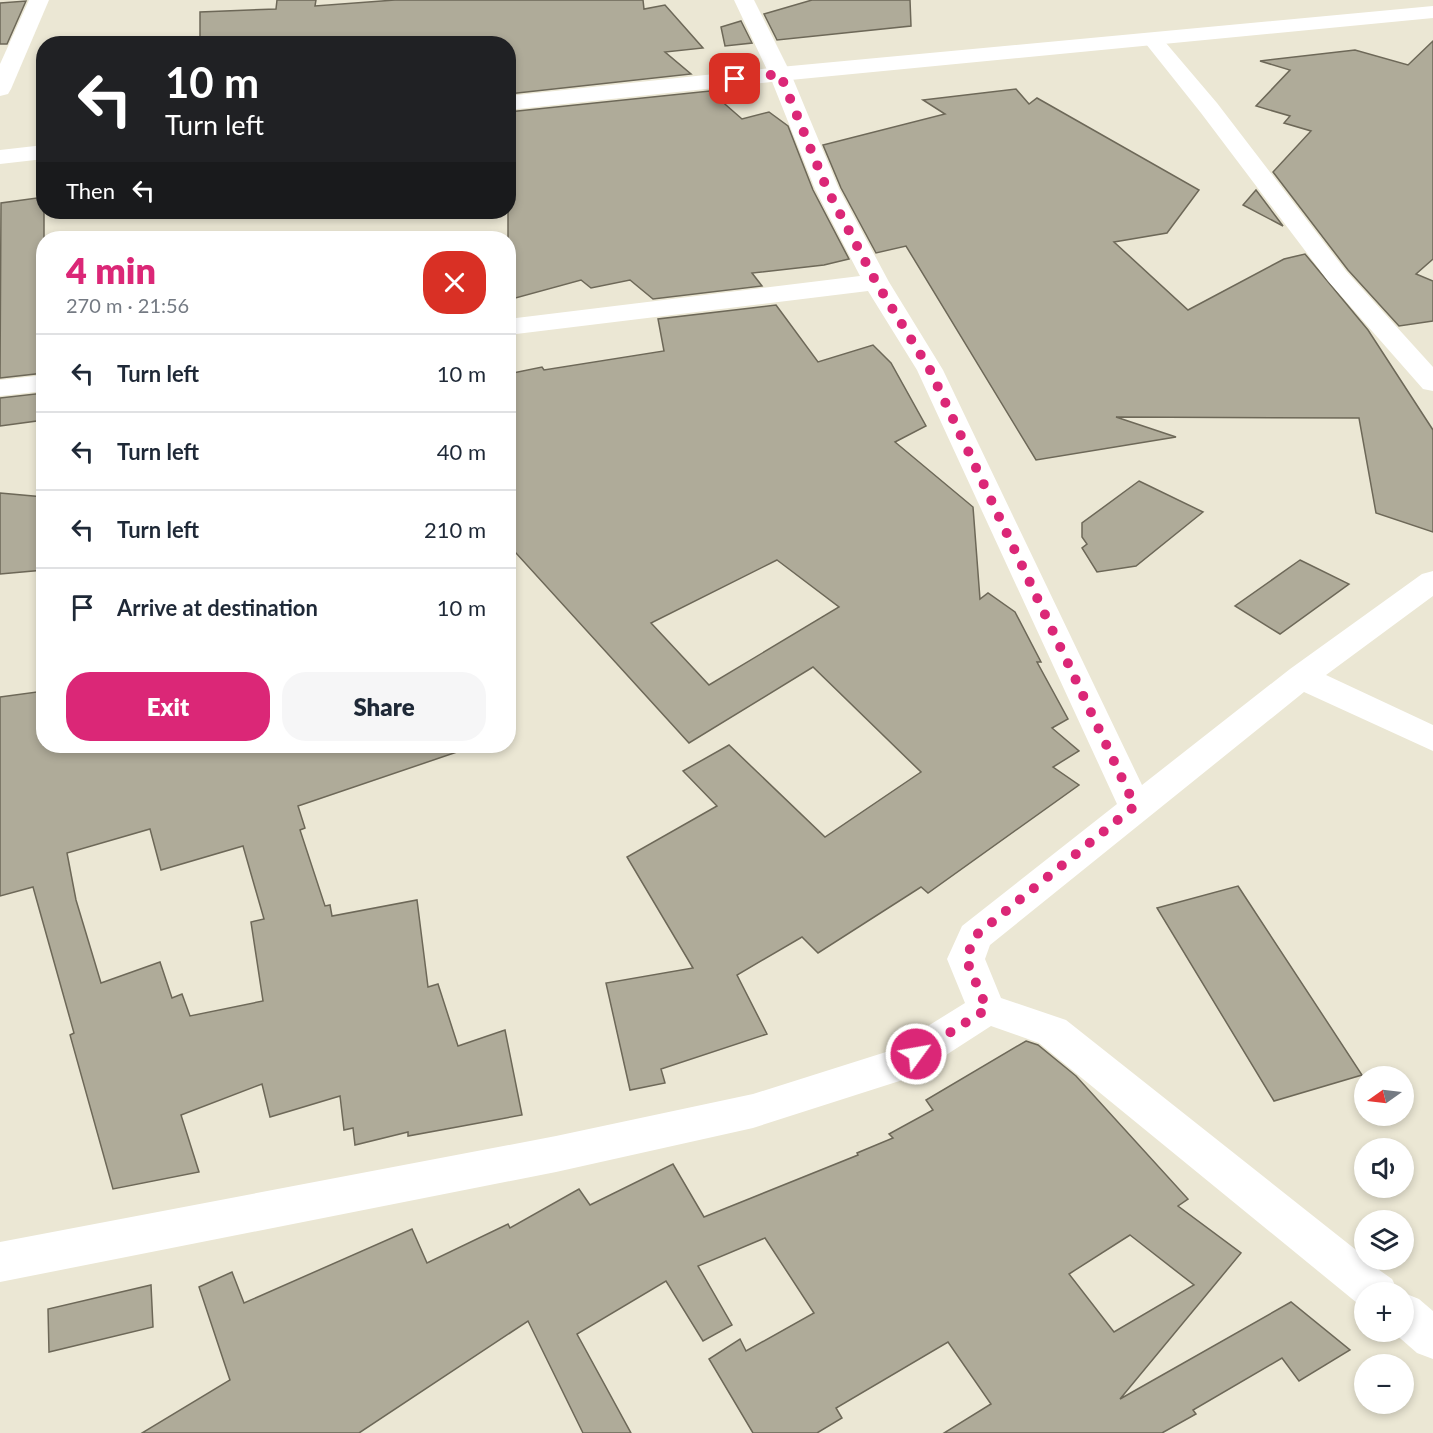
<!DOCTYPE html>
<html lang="en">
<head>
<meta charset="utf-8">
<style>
  :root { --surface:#fff; --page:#f6f6f7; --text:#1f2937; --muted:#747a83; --line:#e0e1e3; --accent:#db2777 }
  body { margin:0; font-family:Lato,sans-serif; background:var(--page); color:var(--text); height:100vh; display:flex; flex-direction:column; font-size:22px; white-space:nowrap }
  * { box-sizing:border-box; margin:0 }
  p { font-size:20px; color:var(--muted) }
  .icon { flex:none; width:33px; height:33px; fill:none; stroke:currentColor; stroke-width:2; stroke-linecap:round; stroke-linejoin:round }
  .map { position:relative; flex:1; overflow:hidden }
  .panel { position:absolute; left:36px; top:231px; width:480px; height:522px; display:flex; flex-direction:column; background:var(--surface); border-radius:24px; box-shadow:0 3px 9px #0003 }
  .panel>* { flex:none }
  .guide { position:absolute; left:36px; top:36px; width:480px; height:183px; border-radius:24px; box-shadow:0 3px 9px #0003; background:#202124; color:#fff; overflow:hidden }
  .needle { width:39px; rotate:256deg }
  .fabs { position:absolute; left:1354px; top:1066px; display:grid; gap:12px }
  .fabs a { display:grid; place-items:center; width:60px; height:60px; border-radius:50%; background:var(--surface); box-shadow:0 3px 9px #0003; font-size:30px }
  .pin { position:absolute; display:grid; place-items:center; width:51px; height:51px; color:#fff; margin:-26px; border-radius:12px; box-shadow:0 3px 9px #0006 }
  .me { position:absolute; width:66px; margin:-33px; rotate:58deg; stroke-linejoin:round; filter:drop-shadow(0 0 4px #0008) }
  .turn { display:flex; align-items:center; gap:21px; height:126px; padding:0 30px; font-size:27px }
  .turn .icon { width:78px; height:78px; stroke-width:2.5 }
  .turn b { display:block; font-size:42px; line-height:51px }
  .then { display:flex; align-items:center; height:57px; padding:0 30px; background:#0003; gap:12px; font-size:22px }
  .round { display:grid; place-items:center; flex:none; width:63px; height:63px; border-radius:24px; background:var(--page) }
  .summary { display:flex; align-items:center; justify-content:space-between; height:102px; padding:0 30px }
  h1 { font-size:36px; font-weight:800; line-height:45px; color:var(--accent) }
  .primary-button { display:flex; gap:12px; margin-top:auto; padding:12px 30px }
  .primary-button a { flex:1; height:69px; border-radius:24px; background:var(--accent); color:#fff; font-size:24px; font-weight:800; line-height:69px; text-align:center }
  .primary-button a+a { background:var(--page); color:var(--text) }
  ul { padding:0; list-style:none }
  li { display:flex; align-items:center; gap:18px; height:78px; padding:0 30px; border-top:2px solid var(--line) }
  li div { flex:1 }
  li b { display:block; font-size:22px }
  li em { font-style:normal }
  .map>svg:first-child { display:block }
  .building { fill:#afab99; stroke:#6d6858; stroke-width:1.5; fill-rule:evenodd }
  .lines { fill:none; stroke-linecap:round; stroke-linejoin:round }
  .street { fill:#fff; fill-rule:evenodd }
  .secondary { fill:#fff; fill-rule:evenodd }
  .route { stroke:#db2777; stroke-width:10; stroke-dasharray:0 18 }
</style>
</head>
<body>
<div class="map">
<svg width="1433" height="1433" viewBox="0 0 1433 1433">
  <rect width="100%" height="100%" fill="#ebe7d4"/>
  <g class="building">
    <path d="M 277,0 L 316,0 L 315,6 L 395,0 L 643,0 L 644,9 L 665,5 L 703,48 L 665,52 L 691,74 L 508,94 L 508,44 L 200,44 L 200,12 L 276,9 Z"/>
    <path d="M 812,0 L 910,0 L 911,26 L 777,40 L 764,14 Z"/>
    <path d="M 26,1 L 7,44 L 0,44 L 0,3 Z"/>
    <path d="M 741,21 L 752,43 L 725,46 L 721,27 Z"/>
    <path d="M 1433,41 L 1433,259 L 1416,274 L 1433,281 L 1433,321 L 1399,326 L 1348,270 L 1273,172 L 1311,131 L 1284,123 L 1290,116 L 1256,106 L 1290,70 L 1260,61 L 1355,50 L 1408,65 Z"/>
    <path d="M 1016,89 L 1029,104 L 1037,98 L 1199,190 L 1167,233 L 1114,242 L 1188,310 L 1284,259 L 1305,254 L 1368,330 L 1433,430 L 1433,532 L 1376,513 L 1359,418 L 1116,417 L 1176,437 L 1036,460 L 906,246 L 876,253 L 841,188 L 823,145 L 945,114 L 923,100 Z"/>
    <path d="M 710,91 L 742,119 L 769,112 L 788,126 L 813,190 L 849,259 L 824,265 L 752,273 L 762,286 L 653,299 L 630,280 L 591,288 L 581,280 L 508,300 L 508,112 Z"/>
    <path d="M 1256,190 L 1283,226 L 1243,205 Z"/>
    <path d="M 44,197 L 44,373 L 0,378 L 1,203 Z"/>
    <path d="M 776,305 L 818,362 L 873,345 L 891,363 L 926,426 L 895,442 L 973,507 L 980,599 L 988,593 L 1015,612 L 1041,662 L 1037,662 L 1068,719 L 1052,728 L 1079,751 L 1053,767 L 1079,785 L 928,893 L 921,887 L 818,953 L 802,937 L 737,975 L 767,1034 L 661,1069 L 665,1083 L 630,1090 L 606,983 L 693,968 L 627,857 L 717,806 L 683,771 L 729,745 L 825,837 L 921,772 L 813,667 L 689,743 L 515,552 L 508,522 L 508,374 L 542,367 L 544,370 L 664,351 L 658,319 ZM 777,560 L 839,607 L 709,685 L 651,623 Z"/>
    <path d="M 44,393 L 44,420 L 0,426 L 0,398 Z"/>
    <path d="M 1139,481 L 1203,512 L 1136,566 L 1097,572 L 1082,548 L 1087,544 L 1082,537 L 1082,523 Z"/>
    <path d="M 0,493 L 44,497 L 44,570 L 0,574 Z"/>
    <path d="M 1300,560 L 1349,584 L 1280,634 L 1235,606 Z"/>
    <path d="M 44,691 L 44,746 L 456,746 L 457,752 L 298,806 L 305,828 L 300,830 L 325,906 L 330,905 L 332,916 L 417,900 L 428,987 L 438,984 L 458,1046 L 505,1030 L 522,1115 L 408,1136 L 408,1132 L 355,1145 L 353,1128 L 344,1130 L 340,1096 L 270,1117 L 262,1084 L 181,1115 L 199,1172 L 113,1189 L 70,1035 L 74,1033 L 33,887 L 0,896 L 0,697 ZM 150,829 L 161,870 L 243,846 L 264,919 L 251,922 L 263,1001 L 190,1016 L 182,994 L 172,998 L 160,962 L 101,983 L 76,900 L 67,853 Z"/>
    <path d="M 1238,886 L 1362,1075 L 1274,1101 L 1157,908 Z"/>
    <path d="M 1026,1041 L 1038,1045 L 1076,1076 L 1188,1199 L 1178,1206 L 1241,1253 L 1120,1399 L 1291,1302 L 1350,1350 L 1299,1381 L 1282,1358 L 1193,1410 L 1196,1414 L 1162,1433 L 944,1433 L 991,1404 L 948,1342 L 836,1408 L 842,1418 L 817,1433 L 753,1433 L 709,1359 L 740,1339 L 746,1351 L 814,1313 L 765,1238 L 698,1266 L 732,1325 L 703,1341 L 666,1281 L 577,1334 L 631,1433 L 583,1433 L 528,1321 L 359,1433 L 142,1433 L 230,1380 L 199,1287 L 232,1272 L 244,1303 L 412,1229 L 427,1263 L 508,1224 L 510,1228 L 579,1189 L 590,1205 L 673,1164 L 704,1217 L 858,1155 L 857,1153 L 893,1138 L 889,1134 L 933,1110 L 926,1100 ZM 1130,1235 L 1194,1285 L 1114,1332 L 1069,1274 Z"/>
    <path d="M 151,1285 L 153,1327 L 49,1352 L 48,1309 Z"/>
  </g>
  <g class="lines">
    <g class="street">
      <path d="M 29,0 L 49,0 L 11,89 L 8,94 L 0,96 L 0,64 Z"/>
      <path d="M 734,0 L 754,0 L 791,74 L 839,189 L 889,282 L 943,370 L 1142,785 L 1290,669 L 1422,574 L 1433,571 L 1433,596 L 1326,675 L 1433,725 L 1433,751 L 1304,692 L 990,945 L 985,959 L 1001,998 L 1066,1020 L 1365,1257 L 1365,1260 L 1392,1279 L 1399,1293 L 1365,1293 L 1365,1309 L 1362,1307 L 1039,1043 L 991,1026 L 912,1077 L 753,1128 L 556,1172 L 0,1282 L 0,1242 L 556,1136 L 753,1094 L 886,1052 L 965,1003 L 947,959 L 962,926 L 1117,804 L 917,370 L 868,291 L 508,335 L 508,319 L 860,276 L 815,189 L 769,74 Z"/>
      <path d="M 1153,34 L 1160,36 L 1217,103 L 1346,271 L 1433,367 L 1433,391 L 1423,389 L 1328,281 L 1201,113 L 1146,44 L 1142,40 L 1146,36 Z"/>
      <path d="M 44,375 L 44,391 L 0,396 L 0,380 Z"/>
      <path d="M 1404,1293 L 1419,1299 L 1433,1311 L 1433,1359 L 1417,1353 L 1393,1332 L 1404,1332 Z"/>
    </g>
    <g class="secondary">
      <path d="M 1433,6 L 1433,18 L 780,81 L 508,110 L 508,96 L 780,67 Z"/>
      <path d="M 44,145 L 44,159 L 0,164 L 0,150 Z"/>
    </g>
  </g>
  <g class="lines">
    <path class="route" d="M 735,79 L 780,74 L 827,189 L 876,282 L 930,370 L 1135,806 L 975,936 L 966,959 L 987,1009 L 916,1054"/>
  </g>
</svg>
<div class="fabs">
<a><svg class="needle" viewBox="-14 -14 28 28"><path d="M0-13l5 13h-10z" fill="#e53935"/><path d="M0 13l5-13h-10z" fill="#747a83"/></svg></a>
<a><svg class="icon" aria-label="sound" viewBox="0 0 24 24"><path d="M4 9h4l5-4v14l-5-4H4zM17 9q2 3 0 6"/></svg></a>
<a><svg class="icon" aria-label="layers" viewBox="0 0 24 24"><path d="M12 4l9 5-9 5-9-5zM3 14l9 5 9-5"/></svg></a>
<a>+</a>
<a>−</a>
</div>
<div class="pin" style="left:735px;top:79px;background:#d93025"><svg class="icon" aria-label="arrive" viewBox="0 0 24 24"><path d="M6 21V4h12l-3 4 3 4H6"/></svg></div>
<svg class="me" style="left:916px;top:1054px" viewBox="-20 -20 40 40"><circle r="17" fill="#db2777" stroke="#fff" stroke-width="3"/><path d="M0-11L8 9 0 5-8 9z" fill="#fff"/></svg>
<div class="guide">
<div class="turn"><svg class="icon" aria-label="left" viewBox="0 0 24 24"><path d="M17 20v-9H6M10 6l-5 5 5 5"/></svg><div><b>10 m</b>Turn left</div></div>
<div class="then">Then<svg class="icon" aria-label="left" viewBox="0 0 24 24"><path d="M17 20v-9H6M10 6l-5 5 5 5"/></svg></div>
</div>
<section class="panel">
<div class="summary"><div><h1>4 min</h1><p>270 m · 21:56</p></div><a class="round" style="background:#d93025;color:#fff"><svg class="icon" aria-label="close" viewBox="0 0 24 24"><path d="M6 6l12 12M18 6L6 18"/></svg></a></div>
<ul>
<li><svg class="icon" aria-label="left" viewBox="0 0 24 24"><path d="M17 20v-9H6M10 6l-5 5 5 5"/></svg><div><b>Turn left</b></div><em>10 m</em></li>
<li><svg class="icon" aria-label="left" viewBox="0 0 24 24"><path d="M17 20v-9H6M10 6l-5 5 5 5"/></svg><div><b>Turn left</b></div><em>40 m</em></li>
<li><svg class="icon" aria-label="left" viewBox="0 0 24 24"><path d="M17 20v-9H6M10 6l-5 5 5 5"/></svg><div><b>Turn left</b></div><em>210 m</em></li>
<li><svg class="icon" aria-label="arrive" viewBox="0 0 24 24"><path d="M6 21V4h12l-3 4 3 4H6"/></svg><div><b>Arrive at destination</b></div><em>10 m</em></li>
</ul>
<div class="primary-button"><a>Exit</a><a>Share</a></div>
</section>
</div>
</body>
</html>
